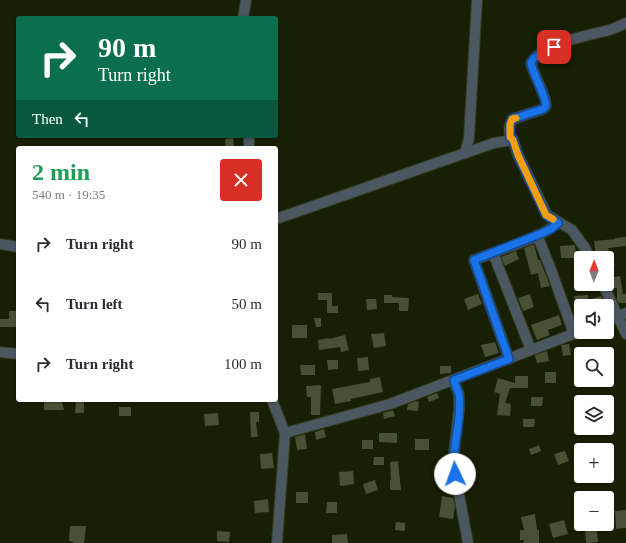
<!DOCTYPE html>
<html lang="en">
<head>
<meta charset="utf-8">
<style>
  :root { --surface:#fff; --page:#f2f2f3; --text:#2b2b33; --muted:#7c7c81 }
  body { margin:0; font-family:Georgia,serif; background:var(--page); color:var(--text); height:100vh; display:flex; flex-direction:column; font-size:15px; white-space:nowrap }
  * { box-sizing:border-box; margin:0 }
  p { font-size:13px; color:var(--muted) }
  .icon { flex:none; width:22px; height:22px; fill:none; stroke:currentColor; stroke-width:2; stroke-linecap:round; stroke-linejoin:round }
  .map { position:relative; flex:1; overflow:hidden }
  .sheet { position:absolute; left:16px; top:146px; width:262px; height:256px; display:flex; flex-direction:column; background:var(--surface); border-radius:4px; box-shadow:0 1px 3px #0004 }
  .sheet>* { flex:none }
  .guide { position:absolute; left:16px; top:16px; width:262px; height:122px; border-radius:4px; box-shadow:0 1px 3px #0004; background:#0b6e4f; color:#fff; overflow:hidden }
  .needle { width:26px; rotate:1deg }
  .tools { position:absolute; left:574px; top:251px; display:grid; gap:8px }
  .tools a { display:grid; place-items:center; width:40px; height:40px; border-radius:4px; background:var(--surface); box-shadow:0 1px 3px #0004; font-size:20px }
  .pin { position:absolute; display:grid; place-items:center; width:34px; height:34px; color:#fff; margin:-17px; border-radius:8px; box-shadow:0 2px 6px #0006 }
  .me { position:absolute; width:44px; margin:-22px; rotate:357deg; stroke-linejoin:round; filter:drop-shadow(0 0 3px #0008) }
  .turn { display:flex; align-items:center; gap:14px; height:84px; padding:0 16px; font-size:18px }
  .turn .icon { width:52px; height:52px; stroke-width:2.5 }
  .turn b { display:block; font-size:28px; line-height:34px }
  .then { display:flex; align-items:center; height:38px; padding:0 16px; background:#0003; gap:8px; font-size:15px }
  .round { display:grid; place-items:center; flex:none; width:42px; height:42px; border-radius:4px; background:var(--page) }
  .headline { display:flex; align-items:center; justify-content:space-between; height:68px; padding:0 16px }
  h1 { font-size:24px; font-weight:600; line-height:30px; color:#1e9e55 }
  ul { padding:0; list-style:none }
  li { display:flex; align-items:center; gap:12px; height:60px; padding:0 16px }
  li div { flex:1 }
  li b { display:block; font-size:15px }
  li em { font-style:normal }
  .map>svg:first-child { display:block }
  .building { fill:#495135 }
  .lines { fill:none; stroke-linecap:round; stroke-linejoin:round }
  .minor-casing { stroke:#333a1e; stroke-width:12 }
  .minor { stroke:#4b5761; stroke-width:10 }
  .route-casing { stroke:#114b97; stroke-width:10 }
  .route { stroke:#1a73e8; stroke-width:7 }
  .slow { stroke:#f59e0b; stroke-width:7 }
</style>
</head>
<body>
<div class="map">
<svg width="626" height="543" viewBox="0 0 626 543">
  <rect width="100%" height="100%" fill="#181f02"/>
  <g class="building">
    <path d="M 233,138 L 234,147 L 226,148 L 225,139 Z"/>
    <path d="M 626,237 L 626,246 L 608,248 L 615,265 L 607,268 L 607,258 L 611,256 L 596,257 L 594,241 L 615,239 L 615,238 Z"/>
    <path d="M 534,244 L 538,260 L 540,260 L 550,286 L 541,288 L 538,273 L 531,275 L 524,248 Z"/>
    <path d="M 575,245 L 576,258 L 561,258 L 560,246 Z"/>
    <path d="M 516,251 L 519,259 L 505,266 L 501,257 Z"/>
    <path d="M 620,276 L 623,294 L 626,294 L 626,303 L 619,303 L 617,300 L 617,288 L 612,288 L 610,284 L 609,278 Z"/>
    <path d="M 318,293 L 332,293 L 332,306 L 338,306 L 338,313 L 327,313 L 327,300 L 318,300 Z"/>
    <path d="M 478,294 L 482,304 L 468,310 L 464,299 Z"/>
    <path d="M 530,294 L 534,307 L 523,311 L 518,298 Z"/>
    <path d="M 384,295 L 392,295 L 392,297 L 409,298 L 408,311 L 399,311 L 399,303 L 384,303 Z"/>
    <path d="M 588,295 L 588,300 L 601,296 L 606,306 L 581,306 L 581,323 L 577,323 L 575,316 L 575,306 L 573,305 L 575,304 L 574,296 Z"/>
    <path d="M 366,299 L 376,299 L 377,309 L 367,310 Z"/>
    <path d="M 9,311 L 18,311 L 18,327 L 0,327 L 0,319 L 9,319 Z"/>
    <path d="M 559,315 L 562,325 L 548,330 L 550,335 L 537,340 L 531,325 Z"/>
    <path d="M 314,318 L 321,318 L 321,327 L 316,327 Z"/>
    <rect x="292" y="325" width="15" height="13"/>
    <path d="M 384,333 L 386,346 L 374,348 L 371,334 Z"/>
    <path d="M 345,335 L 349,350 L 341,352 L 340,347 L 319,350 L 318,340 L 329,338 L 329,339 Z"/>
    <path d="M 495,342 L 499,353 L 485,357 L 481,345 Z"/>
    <path d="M 569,344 L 571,355 L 563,356 L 561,345 Z"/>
    <path d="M 547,351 L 549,361 L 537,363 L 535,355 Z"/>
    <path d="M 368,357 L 369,370 L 358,371 L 357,358 Z"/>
    <path d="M 327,360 L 338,360 L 338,369 L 328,370 Z"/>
    <path d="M 300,365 L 315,365 L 315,375 L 301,375 Z"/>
    <path d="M 440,366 L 451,366 L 451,373 L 440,374 Z"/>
    <rect x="545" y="372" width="11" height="11"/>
    <path d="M 515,376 L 528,376 L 528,388 L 510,388 L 505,403 L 511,404 L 510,416 L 497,415 L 500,394 L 494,392 L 498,378 L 515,383 Z"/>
    <path d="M 380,377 L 383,392 L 351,399 L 351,401 L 335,404 L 332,389 L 370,382 L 370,379 Z"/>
    <path d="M 321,385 L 320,415 L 311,415 L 311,397 L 307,397 L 306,386 Z"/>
    <path d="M 437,393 L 439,398 L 429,402 L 427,397 Z"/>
    <path d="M 531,397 L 543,397 L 542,406 L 531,406 Z"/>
    <path d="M 44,400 L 55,400 L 62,402 L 64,410 L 44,410 Z"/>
    <path d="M 76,400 L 84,400 L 84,413 L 75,413 Z"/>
    <path d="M 415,401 L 419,402 L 418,411 L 407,410 L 408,404 Z"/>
    <rect x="119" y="407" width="12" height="9"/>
    <path d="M 393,410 L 395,416 L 384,419 L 383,413 Z"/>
    <path d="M 250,412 L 259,412 L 259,422 L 256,422 L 258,437 L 251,437 Z"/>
    <path d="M 218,413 L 219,425 L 205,426 L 204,414 Z"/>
    <path d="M 523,419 L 535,419 L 534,427 L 523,427 Z"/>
    <path d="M 324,429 L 326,437 L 316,440 L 315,432 Z"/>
    <path d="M 379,433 L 397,433 L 397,443 L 379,442 Z"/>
    <path d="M 305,434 L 307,449 L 297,450 L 295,437 Z"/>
    <rect x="415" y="439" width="14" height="11"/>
    <rect x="362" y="440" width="11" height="9"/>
    <path d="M 539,445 L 541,451 L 531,455 L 529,449 Z"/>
    <path d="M 565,451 L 569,461 L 558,465 L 554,454 Z"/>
    <path d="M 272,453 L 274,468 L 261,469 L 260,454 Z"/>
    <path d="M 374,457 L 384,457 L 384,465 L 373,465 Z"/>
    <path d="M 398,461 L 401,490 L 390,490 L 390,480 L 391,480 L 390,462 Z"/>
    <path d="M 353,471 L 354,484 L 340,486 L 339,472 Z"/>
    <path d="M 375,480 L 378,490 L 366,494 L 363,484 Z"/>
    <rect x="296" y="492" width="12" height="11"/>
    <path d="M 442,496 L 453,498 L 455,506 L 453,519 L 439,517 Z"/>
    <path d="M 268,499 L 269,512 L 255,513 L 254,501 Z"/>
    <path d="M 327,502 L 337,502 L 337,513 L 326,513 Z"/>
    <path d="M 626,510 L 626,528 L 616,529 L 615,511 Z"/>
    <path d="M 535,514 L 537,530 L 539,530 L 539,543 L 523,543 L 524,540 L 520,540 L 520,530 L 524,530 L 521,517 Z"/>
    <path d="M 564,520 L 568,534 L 553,538 L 549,524 Z"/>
    <path d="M 396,522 L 405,523 L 405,531 L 395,530 Z"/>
    <path d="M 596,524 L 598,542 L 586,543 L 585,525 Z"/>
    <path d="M 70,526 L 86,526 L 84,543 L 75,543 L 69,541 Z"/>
    <path d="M 217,531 L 230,532 L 229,542 L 217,541 Z"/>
    <path d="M 347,534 L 348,543 L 332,543 L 332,535 Z"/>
  </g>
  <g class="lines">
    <defs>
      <g id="minor">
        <path d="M 243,18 L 246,0"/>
        <path d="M 513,140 C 508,134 508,126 513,119 L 543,109 L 546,106 C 546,93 534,78 531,63 C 542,44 585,36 605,31 C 612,30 619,26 626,23"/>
        <path d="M 249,148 L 249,136"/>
        <path d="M 465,153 L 469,138 L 477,0"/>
        <path d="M 276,219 L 494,143 L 513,140 L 518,155 L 547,215 L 572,230 L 585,248 L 590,258"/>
        <path d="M 537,235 L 550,267 L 574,334"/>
        <path d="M 0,244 L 18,247"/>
        <path d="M 493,253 C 515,244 540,238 558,223"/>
        <path d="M 603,284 L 626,334"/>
        <path d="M 607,321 L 626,313"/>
        <path d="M 0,352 L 18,354"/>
        <path d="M 509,359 L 474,260 L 493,253 L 531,350"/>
        <path d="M 453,380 L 459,394 L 459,410 L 453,462 L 468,543"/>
        <path d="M 272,400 L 285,433 L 277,543"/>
        <path d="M 285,433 L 390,404 L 581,331"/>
      </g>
    </defs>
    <use href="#minor" class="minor-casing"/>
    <use href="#minor" class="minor"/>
  </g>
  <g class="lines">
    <defs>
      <path id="route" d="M 455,474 C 450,448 463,421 459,395 C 458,390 455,385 454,380 L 509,359 L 474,260 L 540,234 L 551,229 L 558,223 L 546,215 L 518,155 L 513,140 L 510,137 L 510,124 L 512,119 L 543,109 L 546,106 C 545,92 534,78 531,63 L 534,58 L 554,47"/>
    </defs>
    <use href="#route" class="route-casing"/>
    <use href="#route" class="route"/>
    <path class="slow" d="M 516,118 L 512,119 L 510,124 L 510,137 L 513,140 L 518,155 L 546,215 L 553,219"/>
  </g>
</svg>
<div class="tools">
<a><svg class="needle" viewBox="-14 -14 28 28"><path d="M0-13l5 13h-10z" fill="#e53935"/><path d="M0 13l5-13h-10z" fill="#7c7c81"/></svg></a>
<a><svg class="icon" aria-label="sound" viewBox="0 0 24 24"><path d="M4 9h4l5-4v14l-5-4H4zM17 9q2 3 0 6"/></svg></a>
<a><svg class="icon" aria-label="search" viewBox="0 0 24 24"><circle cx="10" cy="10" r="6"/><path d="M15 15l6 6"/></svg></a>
<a><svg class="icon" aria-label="layers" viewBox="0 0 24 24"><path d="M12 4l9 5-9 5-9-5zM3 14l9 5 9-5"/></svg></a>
<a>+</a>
<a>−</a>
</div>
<div class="pin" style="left:554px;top:47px;background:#d93025"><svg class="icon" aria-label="arrive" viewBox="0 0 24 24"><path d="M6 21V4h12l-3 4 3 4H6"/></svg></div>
<svg class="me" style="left:455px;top:474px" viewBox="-20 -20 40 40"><circle r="19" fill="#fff"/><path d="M0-13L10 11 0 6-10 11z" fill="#1a73e8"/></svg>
<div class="guide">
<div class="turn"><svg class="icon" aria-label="right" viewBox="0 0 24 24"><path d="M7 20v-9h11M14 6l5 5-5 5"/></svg><div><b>90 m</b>Turn right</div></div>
<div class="then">Then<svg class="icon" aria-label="left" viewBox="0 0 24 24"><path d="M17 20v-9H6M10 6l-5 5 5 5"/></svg></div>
</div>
<section class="sheet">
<div class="headline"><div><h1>2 min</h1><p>540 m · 19:35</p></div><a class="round" style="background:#d93025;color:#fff"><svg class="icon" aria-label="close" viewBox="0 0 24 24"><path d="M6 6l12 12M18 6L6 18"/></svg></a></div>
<ul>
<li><svg class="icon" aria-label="right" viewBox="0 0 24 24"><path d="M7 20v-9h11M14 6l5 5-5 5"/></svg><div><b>Turn right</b></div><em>90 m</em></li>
<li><svg class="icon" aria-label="left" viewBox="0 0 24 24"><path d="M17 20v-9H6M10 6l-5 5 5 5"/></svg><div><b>Turn left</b></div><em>50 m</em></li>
<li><svg class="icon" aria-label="right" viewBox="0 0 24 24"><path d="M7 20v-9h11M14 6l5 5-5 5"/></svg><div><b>Turn right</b></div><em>100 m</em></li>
</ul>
</section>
</div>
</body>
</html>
